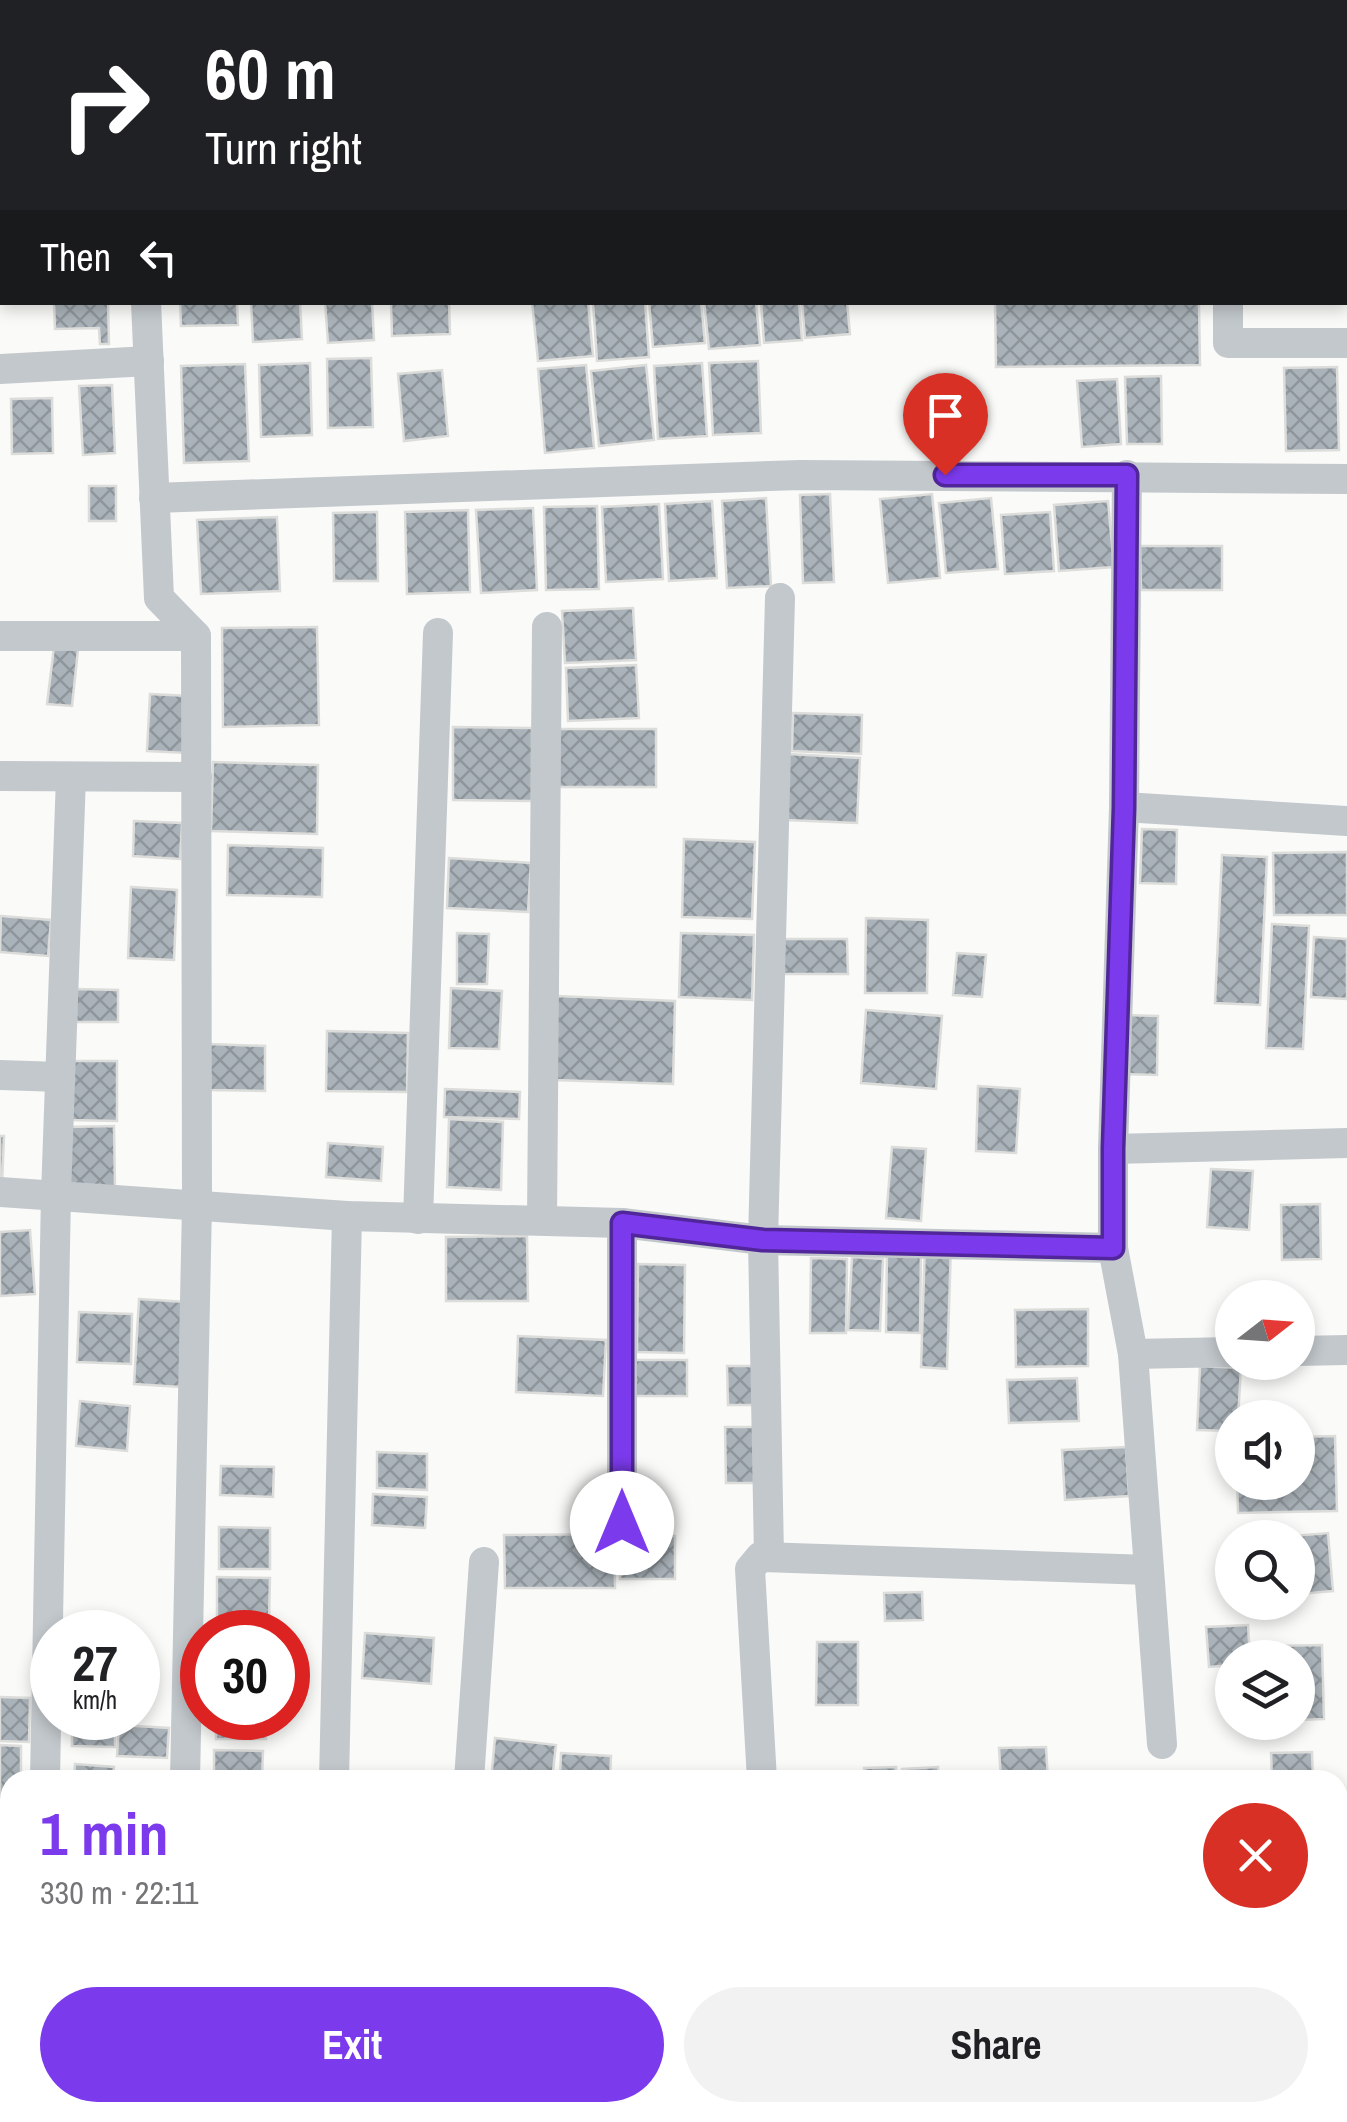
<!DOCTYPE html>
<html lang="en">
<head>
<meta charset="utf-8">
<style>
  :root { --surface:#fff; --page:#f2f2f2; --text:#202124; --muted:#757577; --accent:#7c3aed }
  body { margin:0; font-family:"Archivo Narrow",sans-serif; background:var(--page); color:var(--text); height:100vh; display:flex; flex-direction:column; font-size:38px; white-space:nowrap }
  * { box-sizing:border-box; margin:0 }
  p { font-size:32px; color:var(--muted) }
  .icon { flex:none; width:55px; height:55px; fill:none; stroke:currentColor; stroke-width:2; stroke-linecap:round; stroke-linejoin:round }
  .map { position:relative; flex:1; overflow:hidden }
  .details { position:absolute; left:0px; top:1770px; width:1348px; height:352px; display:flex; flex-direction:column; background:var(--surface); border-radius:30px 30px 0 0; box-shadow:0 5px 15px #0003 }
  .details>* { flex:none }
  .top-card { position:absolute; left:0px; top:0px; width:1348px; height:305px; box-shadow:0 5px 15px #0003; background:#202124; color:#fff; overflow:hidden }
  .needle { width:65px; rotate:73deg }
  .fabs { position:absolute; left:1215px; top:1280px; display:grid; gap:20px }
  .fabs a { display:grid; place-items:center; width:100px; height:100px; border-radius:50%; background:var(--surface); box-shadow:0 5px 15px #0003; font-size:50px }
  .speed { position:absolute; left:30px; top:1610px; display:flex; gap:20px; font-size:50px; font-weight:700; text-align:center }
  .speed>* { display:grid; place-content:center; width:130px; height:130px; border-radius:50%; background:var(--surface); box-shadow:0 5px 15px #0003; line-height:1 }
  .speed small { font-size:25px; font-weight:400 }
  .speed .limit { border:15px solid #d22; background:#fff; color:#111 }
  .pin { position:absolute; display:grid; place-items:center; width:85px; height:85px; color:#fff; margin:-102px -42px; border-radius:50% 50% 50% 0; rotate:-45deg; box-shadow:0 0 10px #0007 }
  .pin .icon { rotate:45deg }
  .me { position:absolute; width:110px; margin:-55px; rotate:0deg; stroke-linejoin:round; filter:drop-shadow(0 0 8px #0008) }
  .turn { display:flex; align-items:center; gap:35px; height:210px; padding:0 40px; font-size:45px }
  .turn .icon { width:130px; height:130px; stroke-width:2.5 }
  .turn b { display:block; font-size:70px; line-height:85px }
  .then { display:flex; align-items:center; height:95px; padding:0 40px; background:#0003; gap:20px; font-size:38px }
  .round { display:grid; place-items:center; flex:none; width:105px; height:105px; border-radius:52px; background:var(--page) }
  .summary { display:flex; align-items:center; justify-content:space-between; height:170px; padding:0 40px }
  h1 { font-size:60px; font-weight:800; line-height:75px; color:var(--accent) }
  .action { display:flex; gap:20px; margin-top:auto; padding:20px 40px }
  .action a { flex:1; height:115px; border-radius:60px; background:var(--accent); color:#fff; font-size:40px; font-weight:800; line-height:115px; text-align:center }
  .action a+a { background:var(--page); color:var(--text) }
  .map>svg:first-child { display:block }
  .building { fill:url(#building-cross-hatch); stroke:#dcdcda; stroke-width:2.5 }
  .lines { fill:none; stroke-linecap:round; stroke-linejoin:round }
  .minor { stroke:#c3c8cc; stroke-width:30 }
  .route-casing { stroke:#51269a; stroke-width:25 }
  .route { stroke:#7c3aed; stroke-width:18 }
</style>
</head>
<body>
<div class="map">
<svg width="1347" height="2122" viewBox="0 0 1347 2122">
  <defs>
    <pattern id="building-cross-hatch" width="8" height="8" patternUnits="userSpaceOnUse" patternTransform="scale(2.5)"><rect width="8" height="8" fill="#aab3b9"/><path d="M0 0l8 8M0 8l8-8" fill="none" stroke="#8e969c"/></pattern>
  </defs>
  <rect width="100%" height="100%" fill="#fafaf8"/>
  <g class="building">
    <rect x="578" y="0" width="46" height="2"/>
    <path d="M 1039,0 L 1094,0 L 1095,2 L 1040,2 Z"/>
    <path d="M 1105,0 L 1159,0 L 1160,2 L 1105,2 Z"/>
    <rect x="0" y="39" width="2" height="62"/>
    <path d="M 1345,87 L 1347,128 L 1347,163 L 1345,163 Z"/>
    <rect x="0" y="120" width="2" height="40"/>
    <rect x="1345" y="202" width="2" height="50"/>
    <path d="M 54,302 L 108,302 L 109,344 L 100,344 L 99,328 L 55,329 Z"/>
    <path d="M 180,302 L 237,302 L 238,325 L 181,326 Z"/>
    <path d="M 251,302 L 300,302 L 302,339 L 253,342 Z"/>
    <path d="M 325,302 L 372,302 L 374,340 L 328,343 Z"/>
    <path d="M 391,302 L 449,302 L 450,334 L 392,336 Z"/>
    <path d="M 532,302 L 588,302 L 593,356 L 538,361 Z"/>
    <path d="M 593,302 L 645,302 L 649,357 L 597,361 Z"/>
    <path d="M 649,302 L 701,302 L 705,343 L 653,347 Z"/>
    <path d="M 704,302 L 756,302 L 760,345 L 709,349 Z"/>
    <path d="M 761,302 L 799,302 L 802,340 L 764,343 Z"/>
    <path d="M 802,302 L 847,302 L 850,334 L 805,338 Z"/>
    <path d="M 995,302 L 1199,302 L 1200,365 L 996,367 Z"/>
    <path d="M 371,358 L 373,427 L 328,428 L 327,359 Z"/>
    <path d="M 758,361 L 761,433 L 713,435 L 709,363 Z"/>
    <path d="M 310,363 L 312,435 L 261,437 L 259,365 Z"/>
    <path d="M 702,363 L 707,436 L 658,439 L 654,366 Z"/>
    <path d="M 245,364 L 249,461 L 184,463 L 181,366 Z"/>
    <path d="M 586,365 L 594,448 L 545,453 L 538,369 Z"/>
    <path d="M 646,365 L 654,440 L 599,446 L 591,371 Z"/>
    <path d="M 1337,367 L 1339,450 L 1286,451 L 1284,368 Z"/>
    <path d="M 442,370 L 448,436 L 404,441 L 398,374 Z"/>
    <path d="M 1161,376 L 1162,444 L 1127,444 L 1125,377 Z"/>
    <path d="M 1117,379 L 1121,444 L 1082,447 L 1077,381 Z"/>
    <path d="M 112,385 L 115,453 L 83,455 L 79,386 Z"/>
    <path d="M 52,398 L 53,453 L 12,454 L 11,399 Z"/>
    <rect x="89" y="486" width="27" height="35"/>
    <path d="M 830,494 L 834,582 L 803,583 L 800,495 Z"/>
    <path d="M 932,494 L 940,578 L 888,583 L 880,499 Z"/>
    <path d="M 766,498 L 771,586 L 727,588 L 722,501 Z"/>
    <path d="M 991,498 L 998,569 L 946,573 L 939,503 Z"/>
    <path d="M 712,501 L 717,578 L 669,581 L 665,504 Z"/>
    <path d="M 1108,501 L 1114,567 L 1059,571 L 1054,505 Z"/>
    <path d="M 659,504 L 663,579 L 606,582 L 602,507 Z"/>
    <path d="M 597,506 L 599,589 L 546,590 L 544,507 Z"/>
    <path d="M 533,508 L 537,590 L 481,593 L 476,510 Z"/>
    <path d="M 468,510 L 470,592 L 407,594 L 405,512 Z"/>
    <path d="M 377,512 L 378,581 L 334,581 L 333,513 Z"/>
    <path d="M 1050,512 L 1054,571 L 1005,574 L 1001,515 Z"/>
    <path d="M 277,517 L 280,591 L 201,594 L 197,520 Z"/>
    <path d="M 1140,546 L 1222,546 L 1222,590 L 1141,590 Z"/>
    <path d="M 633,608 L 636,660 L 565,663 L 562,611 Z"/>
    <path d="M 317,627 L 319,725 L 223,727 L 222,628 Z"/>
    <path d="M 54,647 L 78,650 L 72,706 L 47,704 Z"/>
    <path d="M 636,665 L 639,718 L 568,721 L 566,668 Z"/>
    <path d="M 150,694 L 189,696 L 187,753 L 147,751 Z"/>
    <path d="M 793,713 L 862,715 L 861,754 L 792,751 Z"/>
    <path d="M 453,727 L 532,728 L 532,801 L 453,800 Z"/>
    <rect x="559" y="729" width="97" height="58"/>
    <path d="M 789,754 L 860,758 L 857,823 L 786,820 Z"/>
    <path d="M 213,762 L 318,765 L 317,834 L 211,831 Z"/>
    <path d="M 134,821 L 182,823 L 180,859 L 133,856 Z"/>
    <path d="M 1142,829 L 1177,830 L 1176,884 L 1140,883 Z"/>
    <path d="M 684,839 L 755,842 L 752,919 L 682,917 Z"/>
    <path d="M 228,845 L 323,848 L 322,897 L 227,895 Z"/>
    <path d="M 1347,852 L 1347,915 L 1274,915 L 1273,853 Z"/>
    <path d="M 1222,855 L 1267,857 L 1260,1005 L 1215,1003 Z"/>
    <path d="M 449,858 L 531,863 L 528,912 L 447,908 Z"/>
    <path d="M 131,887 L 177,890 L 174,960 L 128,958 Z"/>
    <path d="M 1,916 L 51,920 L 48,956 L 0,952 Z"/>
    <path d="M 866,918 L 928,920 L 927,993 L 865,993 Z"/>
    <path d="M 1272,924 L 1309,926 L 1303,1049 L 1266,1048 Z"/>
    <path d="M 457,933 L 489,934 L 487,984 L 457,984 Z"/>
    <path d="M 681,933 L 754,935 L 752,1000 L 679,997 Z"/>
    <path d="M 1314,937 L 1347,939 L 1347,999 L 1311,997 Z"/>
    <path d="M 778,939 L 847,939 L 848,974 L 778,974 Z"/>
    <path d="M 957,953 L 986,955 L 982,997 L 953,995 Z"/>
    <path d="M 451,988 L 502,991 L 499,1049 L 449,1048 Z"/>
    <path d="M 76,989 L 118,990 L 118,1022 L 76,1022 Z"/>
    <path d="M 557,996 L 675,1001 L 673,1084 L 554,1080 Z"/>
    <path d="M 866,1010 L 942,1016 L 936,1089 L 861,1083 Z"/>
    <path d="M 1123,1015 L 1158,1016 L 1157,1075 L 1122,1074 Z"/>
    <path d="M 327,1031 L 408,1033 L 407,1092 L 326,1091 Z"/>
    <path d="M 209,1044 L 265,1046 L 265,1091 L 208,1090 Z"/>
    <path d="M 71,1061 L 117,1061 L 117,1121 L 70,1120 Z"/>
    <path d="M 978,1086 L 1020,1089 L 1016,1153 L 976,1151 Z"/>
    <path d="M 445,1089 L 520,1092 L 519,1119 L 444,1117 Z"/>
    <path d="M 449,1119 L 503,1122 L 501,1190 L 447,1187 Z"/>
    <path d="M 114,1126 L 115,1187 L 68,1188 L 67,1127 Z"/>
    <path d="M 0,1136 L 4,1136 L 2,1185 L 0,1185 Z"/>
    <path d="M 328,1143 L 383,1147 L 381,1181 L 326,1177 Z"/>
    <path d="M 892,1147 L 926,1149 L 921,1221 L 886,1218 Z"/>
    <path d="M 1211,1169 L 1253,1171 L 1249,1230 L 1207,1227 Z"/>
    <path d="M 1320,1204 L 1321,1259 L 1282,1260 L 1281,1205 Z"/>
    <path d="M 30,1230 L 35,1294 L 0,1296 L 0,1232 Z"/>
    <path d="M 527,1236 L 528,1301 L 446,1301 L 446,1237 Z"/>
    <path d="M 925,1245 L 951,1246 L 947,1369 L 921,1367 Z"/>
    <path d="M 887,1248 L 921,1249 L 920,1333 L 886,1332 Z"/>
    <path d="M 852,1257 L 883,1259 L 880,1331 L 848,1330 Z"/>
    <path d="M 811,1258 L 847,1259 L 846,1333 L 810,1333 Z"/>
    <path d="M 638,1264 L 685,1265 L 684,1353 L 637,1352 Z"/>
    <path d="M 139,1299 L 186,1302 L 181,1387 L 134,1384 Z"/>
    <path d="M 1088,1309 L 1088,1366 L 1016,1367 L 1015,1310 Z"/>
    <path d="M 79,1312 L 132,1314 L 131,1364 L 77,1362 Z"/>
    <path d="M 518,1336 L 606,1340 L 603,1396 L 516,1392 Z"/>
    <path d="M 634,1360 L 687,1360 L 687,1396 L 635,1396 Z"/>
    <path d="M 727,1366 L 754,1366 L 755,1405 L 728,1405 Z"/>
    <path d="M 1200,1366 L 1241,1368 L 1238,1418 L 1232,1418 L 1232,1431 L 1197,1430 Z"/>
    <path d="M 1077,1378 L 1079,1421 L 1009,1423 L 1007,1380 Z"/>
    <path d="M 80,1401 L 130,1406 L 127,1451 L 76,1446 Z"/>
    <path d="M 725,1427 L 759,1427 L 760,1483 L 726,1483 Z"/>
    <path d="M 1335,1436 L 1337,1511 L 1238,1513 L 1237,1482 L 1298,1482 L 1298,1437 Z"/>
    <path d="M 1126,1447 L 1129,1496 L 1065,1500 L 1062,1450 Z"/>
    <path d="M 377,1452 L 427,1454 L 427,1490 L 377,1488 Z"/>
    <path d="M 221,1466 L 274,1467 L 273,1497 L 220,1495 Z"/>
    <path d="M 373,1494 L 427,1497 L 425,1528 L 372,1525 Z"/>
    <path d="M 219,1527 L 270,1528 L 270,1569 L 219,1569 Z"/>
    <path d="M 1328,1533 L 1333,1591 L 1298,1594 L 1298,1538 L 1270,1538 Z"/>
    <path d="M 614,1534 L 615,1588 L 505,1588 L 504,1535 Z"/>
    <path d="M 621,1536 L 675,1536 L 675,1579 L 620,1579 Z"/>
    <path d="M 217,1577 L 270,1578 L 269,1621 L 217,1621 Z"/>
    <path d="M 922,1592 L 923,1620 L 885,1621 L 884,1593 Z"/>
    <path d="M 1248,1625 L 1250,1658 L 1232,1658 L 1232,1665 L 1209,1667 L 1206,1627 Z"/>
    <path d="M 221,1626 L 268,1628 L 268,1632 L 221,1632 Z"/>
    <path d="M 365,1633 L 434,1638 L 431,1684 L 362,1678 Z"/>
    <path d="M 817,1642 L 858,1642 L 858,1705 L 816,1705 Z"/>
    <path d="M 1322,1645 L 1324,1719 L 1298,1720 L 1298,1658 L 1270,1658 L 1270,1646 Z"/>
    <path d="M 0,1697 L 30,1698 L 29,1742 L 0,1741 Z"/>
    <rect x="216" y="1718" width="50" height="21"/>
    <path d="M 119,1725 L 169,1728 L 167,1758 L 117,1756 Z"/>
    <path d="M 72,1726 L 115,1727 L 115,1747 L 72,1746 Z"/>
    <path d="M 495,1738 L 556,1745 L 552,1780 L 491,1780 Z"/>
    <path d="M 0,1745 L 21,1746 L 21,1780 L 10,1780 L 10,1824 L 0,1824 Z"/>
    <path d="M 1046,1747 L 1048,1780 L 1001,1780 L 999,1748 Z"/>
    <path d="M 214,1750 L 263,1751 L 262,1780 L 214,1780 Z"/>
    <path d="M 1312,1752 L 1313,1780 L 1272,1780 L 1271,1753 Z"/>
    <path d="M 561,1753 L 611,1756 L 610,1780 L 560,1780 Z"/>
    <path d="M 75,1764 L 114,1767 L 113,1780 L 74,1780 Z"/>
    <path d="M 896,1767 L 896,1780 L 865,1780 L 864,1768 Z"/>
    <path d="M 938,1767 L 939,1780 L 902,1780 L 902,1769 Z"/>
    <path d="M 742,1773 L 743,1780 L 699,1780 L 699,1777 Z"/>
    <path d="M 270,2112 L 315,2112 L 315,2122 L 271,2122 Z"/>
    <path d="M 381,2112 L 426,2112 L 427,2122 L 382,2122 Z"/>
    <path d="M 430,2112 L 475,2112 L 475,2122 L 431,2122 Z"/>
    <path d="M 481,2112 L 525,2112 L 526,2122 L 482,2122 Z"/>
    <path d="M 530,2112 L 575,2112 L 576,2122 L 531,2122 Z"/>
    <path d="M 879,2112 L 945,2112 L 945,2113 L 879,2117 Z"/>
  </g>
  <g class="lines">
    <g class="minor">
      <path d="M 132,0 L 133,2"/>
      <path d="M 312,2 L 398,0"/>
      <path d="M 0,9 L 2,9"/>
      <path d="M 1345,189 L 1347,188"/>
      <path d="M 0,196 L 2,196"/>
      <path d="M 146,302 L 159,598 L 196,636 L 197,1205 L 185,1780"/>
      <path d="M 1228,302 L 1228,343 L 1347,343"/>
      <path d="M 0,369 L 149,361"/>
      <path d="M 1127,475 L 1124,807 L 1113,1149 L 1113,1248 L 1133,1354 L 1162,1744"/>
      <path d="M 154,498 L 800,475 L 1347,479"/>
      <path d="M 0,636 L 196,636"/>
      <path d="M 0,776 L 197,777"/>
      <path d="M 1124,807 L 1347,821"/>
      <path d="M 0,1075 L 60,1077"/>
      <path d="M 1113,1149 L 1347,1143"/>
      <path d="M 0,1192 L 347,1216 L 622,1223 L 763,1240 L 1113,1248"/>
      <path d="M 418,1219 L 438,633"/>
      <path d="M 542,1220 L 547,627"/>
      <path d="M 1298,1351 L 1347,1350"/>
      <path d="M 1133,1354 L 1232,1352"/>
      <path d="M 622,1523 L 622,1223"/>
      <path d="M 769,1556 L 763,1240 L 780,598"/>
      <path d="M 45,1780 L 56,1194 L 71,777"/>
      <path d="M 334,1780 L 347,1216"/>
      <path d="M 469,1780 L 484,1562"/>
      <path d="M 762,1780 L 750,1569 L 760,1557 L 1149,1570"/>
      <path d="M 1338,1835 L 1347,1835"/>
      <path d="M 0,1863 L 10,1863"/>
      <path d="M 1338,2044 L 1347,2045"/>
      <path d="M 598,2112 L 599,2122"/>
      <path d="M 686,2112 L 687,2122"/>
      <path d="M 782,2112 L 783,2122"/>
      <path d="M 867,2112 L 868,2122"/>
      <path d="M 1005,2112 L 1006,2122"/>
      <path d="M 1089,2122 L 1092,2112"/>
    </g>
  </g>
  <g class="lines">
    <defs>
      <path id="route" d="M 622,1523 L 622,1223 L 763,1240 L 1113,1248 L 1113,1148 L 1124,808 L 1127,475 L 945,475"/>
    </defs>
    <use href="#route" class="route-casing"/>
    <use href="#route" class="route"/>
  </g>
</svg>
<div class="fabs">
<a><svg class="needle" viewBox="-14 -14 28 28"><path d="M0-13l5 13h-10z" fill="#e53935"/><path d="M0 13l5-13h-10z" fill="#757577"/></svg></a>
<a><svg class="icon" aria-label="sound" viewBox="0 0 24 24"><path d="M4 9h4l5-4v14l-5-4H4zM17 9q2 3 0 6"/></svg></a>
<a><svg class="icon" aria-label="search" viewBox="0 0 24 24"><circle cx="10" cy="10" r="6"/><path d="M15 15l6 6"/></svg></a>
<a><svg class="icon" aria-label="layers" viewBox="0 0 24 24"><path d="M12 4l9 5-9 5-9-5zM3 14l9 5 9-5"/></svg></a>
</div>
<div class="speed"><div>27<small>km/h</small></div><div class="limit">30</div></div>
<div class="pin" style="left:945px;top:475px;background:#d93025"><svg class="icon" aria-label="arrive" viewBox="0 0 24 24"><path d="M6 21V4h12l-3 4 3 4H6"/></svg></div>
<svg class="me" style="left:622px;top:1523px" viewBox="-20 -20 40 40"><circle r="19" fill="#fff"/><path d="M0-13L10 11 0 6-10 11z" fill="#7c3aed"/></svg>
<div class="top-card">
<div class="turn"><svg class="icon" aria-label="right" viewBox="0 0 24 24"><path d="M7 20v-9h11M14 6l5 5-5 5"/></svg><div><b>60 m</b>Turn right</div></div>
<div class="then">Then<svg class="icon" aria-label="left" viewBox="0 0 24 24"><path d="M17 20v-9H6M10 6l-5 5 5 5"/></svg></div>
</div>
<section class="details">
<div class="summary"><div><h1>1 min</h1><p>330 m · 22:11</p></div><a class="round" style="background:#d93025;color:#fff"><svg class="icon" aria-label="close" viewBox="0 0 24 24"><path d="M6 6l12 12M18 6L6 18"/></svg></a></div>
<div class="action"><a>Exit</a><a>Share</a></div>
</section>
</div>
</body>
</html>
